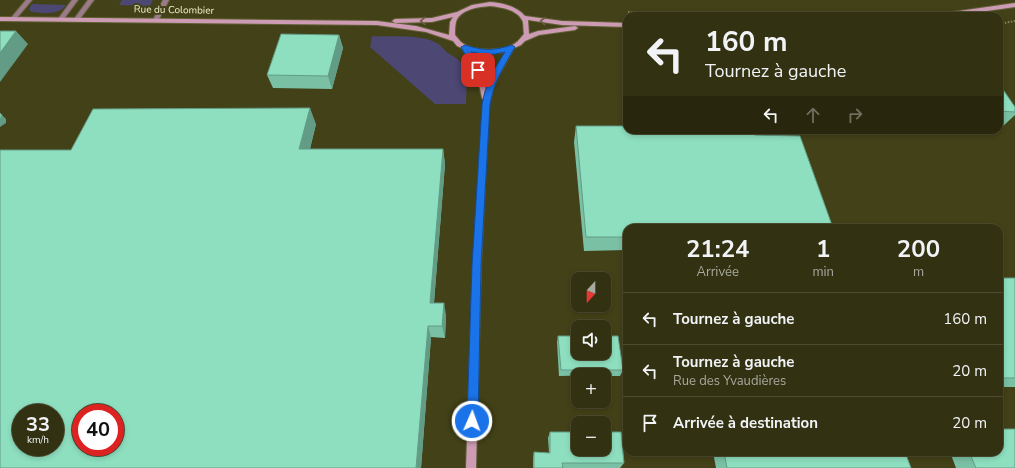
<!DOCTYPE html>
<html lang="fr">
<head>
<meta charset="utf-8">
<style>
  :root { --surface:#323111; --page:#3d3d1f; --text:#f1f3f6; --muted:#a8a99f; --line:#4d4c31 }
  body { margin:0; font-family:"Nunito Sans",sans-serif; background:var(--page); color:var(--text); height:100vh; display:flex; flex-direction:column; font-size:15px; white-space:nowrap }
  * { box-sizing:border-box; margin:0 }
  p { font-size:13px; color:var(--muted) }
  .icon { flex:none; width:22px; height:22px; fill:none; stroke:currentColor; stroke-width:2; stroke-linecap:round; stroke-linejoin:round }
  .map { position:relative; flex:1; overflow:hidden }
  .sheet { position:absolute; left:623px; top:224px; width:380px; height:232px; display:flex; flex-direction:column; background:var(--surface); border-radius:12px; box-shadow:0 2px 6px #0003,0 0 0 1px var(--line) }
  .sheet>* { flex:none }
  .top-card { position:absolute; left:623px; top:12px; width:380px; height:122px; border-radius:12px; box-shadow:0 2px 6px #0003,0 0 0 1px var(--line); background:#323111; color:var(--text); overflow:hidden }
  .needle { width:26px; rotate:201deg }
  .fabs { position:absolute; left:571px; top:272px; display:grid; gap:8px }
  .fabs a { display:grid; place-items:center; width:40px; height:40px; border-radius:8px; background:var(--surface); box-shadow:0 2px 6px #0003,0 0 0 1px var(--line); font-size:20px }
  .speed { position:absolute; left:12px; top:404px; display:flex; gap:8px; font-size:20px; font-weight:700; text-align:center }
  .speed>* { display:grid; place-content:center; width:52px; height:52px; border-radius:50%; background:var(--surface); box-shadow:0 2px 6px #0003,0 0 0 1px var(--line); line-height:1 }
  .speed small { font-size:10px; font-weight:400 }
  .speed .limit { border:6px solid #d22; background:#fff; color:#111 }
  .pin { position:absolute; display:grid; place-items:center; width:34px; height:34px; color:#fff; margin:-17px; border-radius:8px; box-shadow:0 2px 6px #0006 }
  .me { position:absolute; width:44px; margin:-22px; rotate:2deg; stroke-linejoin:round; filter:drop-shadow(0 0 3px #0008) }
  .turn { display:flex; align-items:center; gap:14px; height:84px; padding:0 16px; font-size:18px }
  .turn .icon { width:52px; height:52px; stroke-width:2.5 }
  .turn b { display:block; font-size:28px; line-height:34px }
  .lanes { display:flex; align-items:center; height:38px; padding:0 16px; background:#0003; justify-content:center; gap:20px; direction:ltr }
  .lanes .off { opacity:.35 }
  .eta { display:flex; justify-content:space-evenly; align-items:center; height:68px; text-align:center }
  .eta b { font-size:24px; font-weight:700; line-height:28px }
  ul { padding:0; list-style:none }
  li { display:flex; align-items:center; gap:12px; height:52px; padding:0 16px; border-top:1px solid var(--line) }
  li div { flex:1 }
  li b { display:block; font-size:15px }
  li em { font-style:normal }
  .map>svg:first-child { display:block }
  .green { fill:#4c4773 }
  .lines { fill:none; stroke-linecap:round; stroke-linejoin:round }
  .lane-casing { stroke:#616037; stroke-width:2 }
  .secondary-casing { stroke:#616037; stroke-width:2 }
  .path { stroke:#84845b; stroke-width:2; stroke-dasharray:1.5 1.5; stroke-linecap:butt }
  .lane { fill:#9b7a8a; fill-rule:evenodd }
  .secondary { fill:#ce9bb4; fill-rule:evenodd }
  .wall { fill:#7ac0a5 }
  .shaded-wall { fill:#639c86 }
  .building { fill:#8edfc0; stroke:#639c86; fill-rule:evenodd }
  .oneway { stroke:#6c5c46 }
  .route { fill:#1a73e8; stroke:#114b97 }
  .labels { text-anchor:middle; dominant-baseline:central; stroke-width:4; stroke-linejoin:round; paint-order:stroke }
  .far-street-label { font-size:10px; fill:#eff0c9; stroke:#424117 }
</style>
</head>
<body>
<div class="map">
<svg width="1015" height="468" viewBox="0 0 1015 468">
  <rect width="100%" height="100%" fill="#424117"/>
  <g class="green">
    <path d="M 122,0 L 153,0 L 150,6 L 119,5 Z"/>
    <path d="M 32,4 L 66,5 C 58,16 43,13 31,12 L 29,9 Z"/>
    <path d="M 372,36 C 390,37 421,34 437,43 C 441,45 444,50 448,53 C 456,58 462,61 465,70 C 468,81 466,94 466,104 L 435,104 L 370,47 Z"/>
  </g>
  <g class="lines">
    <defs>
      <g id="lane">
        <path d="M 26,0 L 32,0 L 15,20 L 11,20 L 11,18 Z"/>
        <path d="M 72,0 L 78,0 L 63,20 L 59,20 L 58,19 Z"/>
        <path d="M 88,0 L 94,0 L 79,20 L 75,20 L 74,19 Z"/>
        <path d="M 163,0 L 169,0 L 158,21 L 154,21 L 153,20 Z"/>
      </g>
      <g id="secondary">
        <path d="M 490,2 C 503,3 516,6 525,16 L 562,21 L 627,23 L 627,27 L 562,25 L 528,20 L 529,34 L 538,31 L 575,26 L 578,28 L 575,30 L 539,35 L 525,41 L 521,45 L 514,48 L 499,75 L 493,89 L 489,105 L 481,265 L 476,468 L 466,468 L 473,265 L 484,100 L 482,98 L 477,75 L 462,48 L 457,46 L 453,41 L 426,32 L 377,25 L 0,21 L 0,17 L 377,21 L 416,26 L 449,35 L 450,22 L 453,17 L 432,22 L 395,23 L 392,21 L 395,19 L 432,18 L 457,12 L 472,5 ZM 490,6 C 501,7 517,10 522,20 C 524,23 523,30 524,34 C 522,36 520,39 518,41 C 507,52 472,52 461,42 C 459,40 457,37 455,35 C 455,31 455,26 456,22 C 460,9 479,7 490,6 ZM 471,51 L 489,54 L 506,52 L 492,75 L 486,89 L 483,75 Z"/>
        <path d="M 1015,3 L 1015,7 L 951,16 L 935,16 L 938,14 Z"/>
      </g>
    </defs>
    <use href="#lane" class="lane-casing"/>
    <use href="#secondary" class="secondary-casing"/>
    <g class="path">
      <path d="M 628,12 L 785,12 L 790,16"/>
      <path d="M 999,24 L 1015,21"/>
    </g>
    <use href="#lane" class="lane"/>
    <use href="#secondary" class="secondary"/>
  </g>
  <g class="wall">
    <path d="M 339,35 L 343,48 L 332,89 L 273,88 L 267,75 Z"/>
    <path d="M 624,40 L 627,40 L 627,70 L 626,70 L 622,49 Z"/>
    <path d="M 999,88 L 1015,107 L 1015,115 L 1002,127 L 999,127 Z"/>
    <path d="M 316,124 L 310,149 L 443,149 L 445,164 L 434,303 L 446,315 L 445,338 L 431,337 L 421,468 L 0,468 L 71,150 Z"/>
    <path d="M 576,126 L 696,130 L 754,135 L 627,228 L 627,250 L 584,251 L 574,142 Z"/>
    <rect x="999" y="278" width="16" height="109"/>
    <path d="M 558,336 L 623,370 L 620,376 L 604,376 L 604,375 L 559,376 L 557,342 Z"/>
    <path d="M 550,432 L 624,463 L 620,468 L 533,468 L 533,458 L 534,452 L 549,453 L 548,438 Z"/>
    <path d="M 713,452 L 905,452 L 911,468 L 716,468 Z"/>
    <path d="M 950,452 L 999,452 L 1015,468 L 956,468 Z"/>
  </g>
  <g class="shaded-wall">
    <path d="M 16,31 L 28,44 L 0,82 L 0,53 Z"/>
    <path d="M 339,35 L 343,48 L 332,89 L 328,76 Z"/>
    <path d="M 310,108 L 316,124 L 306,164 L 299,149 Z"/>
    <path d="M 0,113 L 6,119 L 6,123 L 0,127 Z"/>
    <path d="M 443,149 L 445,164 L 433,314 L 430,303 Z"/>
    <path d="M 444,303 L 446,315 L 445,338 L 442,326 Z"/>
    <path d="M 428,326 L 431,337 L 421,468 L 416,468 Z"/>
  </g>
  <g class="building">
    <path d="M 0,31 L 16,31 L 0,53 Z"/>
    <path d="M 281,34 L 339,35 L 328,76 L 267,75 Z"/>
    <path d="M 624,40 L 627,40 L 627,56 Z"/>
    <path d="M 999,88 L 1002,88 L 1015,107 L 1015,112 L 999,111 Z"/>
    <path d="M 310,108 L 299,149 L 443,149 L 430,303 L 444,303 L 442,326 L 428,326 L 416,468 L 0,468 L 0,150 L 71,150 L 93,109 ZM 21,413 L 55,413 L 55,447 L 21,447 ZM 81,413 L 115,413 L 115,447 L 81,447 Z"/>
    <path d="M 0,113 L 2,115 L 1,118 L 0,119 Z"/>
    <path d="M 576,126 L 627,126 L 627,130 L 752,131 L 754,135 L 800,136 L 833,228 L 627,228 L 627,237 L 586,237 Z"/>
    <rect x="999" y="278" width="16" height="100"/>
    <path d="M 558,336 L 578,336 L 578,353 L 604,353 L 604,336 L 618,336 L 623,370 L 561,370 Z"/>
    <path d="M 999,429 L 1015,429 L 1015,468 L 976,468 L 969,452 L 999,452 Z"/>
    <path d="M 550,432 L 578,432 L 578,449 L 604,449 L 604,432 L 621,432 L 624,463 L 562,463 L 563,468 L 534,468 L 534,452 L 550,453 Z"/>
    <path d="M 724,452 L 905,452 L 911,468 L 727,468 Z"/>
  </g>
  <defs><path id="oneway-chevron" d="M-2-3.5L2.5 0L-2 3.5" fill="none" stroke-width="1.6" stroke-linecap="round" stroke-linejoin="round"/></defs>
  <g class="oneway">
    <use href="#oneway-chevron" transform="translate(423 21) rotate(179)"/>
    <use href="#oneway-chevron" transform="translate(543 21) rotate(-172)"/>
  </g>
  <path class="route" d="M 465,45 C 485,51 492,51 512,45 L 515,47 C 504,66 493,83 490,105 L 481,265 L 478,421 L 476,425 L 472,426 L 468,425 L 467,421 L 472,265 L 482,105 C 485,85 494,69 505,52 L 489,55 L 471,52 L 481,70 L 478,73 L 475,72 L 461,47 Z"/>
  <g class="labels">
    <g class="far-street-label">
      <text transform="translate(174 10) rotate(1)">Rue du Colombier</text>
    </g>
  </g>
</svg>
<div class="fabs">
<a><svg class="needle" viewBox="-14 -14 28 28"><path d="M0-13l5 13h-10z" fill="#e53935"/><path d="M0 13l5-13h-10z" fill="#a8a99f"/></svg></a>
<a><svg class="icon" aria-label="sound" viewBox="0 0 24 24"><path d="M4 9h4l5-4v14l-5-4H4zM17 9q2 3 0 6"/></svg></a>
<a>+</a>
<a>−</a>
</div>
<div class="speed"><div>33<small>km/h</small></div><div class="limit">40</div></div>
<div class="pin" style="left:478px;top:70px;background:#d93025"><svg class="icon" aria-label="arrive" viewBox="0 0 24 24"><path d="M6 21V4h12l-3 4 3 4H6"/></svg></div>
<svg class="me" style="left:472px;top:421px" viewBox="-20 -20 40 40"><circle r="17" fill="#1a73e8" stroke="#fff" stroke-width="3"/><path d="M0-11L8 9 0 5-8 9z" fill="#fff"/></svg>
<div class="top-card">
<div class="turn"><svg class="icon" aria-label="left" viewBox="0 0 24 24"><path d="M17 20v-9H6M10 6l-5 5 5 5"/></svg><div><b>160 m</b>Tournez à gauche</div></div>
<div class="lanes"><svg class="icon" aria-label="left" viewBox="0 0 24 24"><path d="M17 20v-9H6M10 6l-5 5 5 5"/></svg><svg class="icon off" aria-label="ahead" viewBox="0 0 24 24"><path d="M12 20V5M6 11l6-6 6 6"/></svg><svg class="icon off" aria-label="right" viewBox="0 0 24 24"><path d="M7 20v-9h11M14 6l5 5-5 5"/></svg></div>
</div>
<section class="sheet">
<div class="eta">
<div><b>21:24</b><p>Arrivée</p></div>
<div><b>1</b><p>min</p></div>
<div><b>200</b><p>m</p></div>
</div>
<ul>
<li><svg class="icon" aria-label="left" viewBox="0 0 24 24"><path d="M17 20v-9H6M10 6l-5 5 5 5"/></svg><div><b>Tournez à gauche</b></div><em>160 m</em></li>
<li><svg class="icon" aria-label="left" viewBox="0 0 24 24"><path d="M17 20v-9H6M10 6l-5 5 5 5"/></svg><div><b>Tournez à gauche</b><p>Rue des Yvaudières</p></div><em>20 m</em></li>
<li><svg class="icon" aria-label="arrive" viewBox="0 0 24 24"><path d="M6 21V4h12l-3 4 3 4H6"/></svg><div><b>Arrivée à destination</b></div><em>20 m</em></li>
</ul>
</section>
</div>
</body>
</html>
